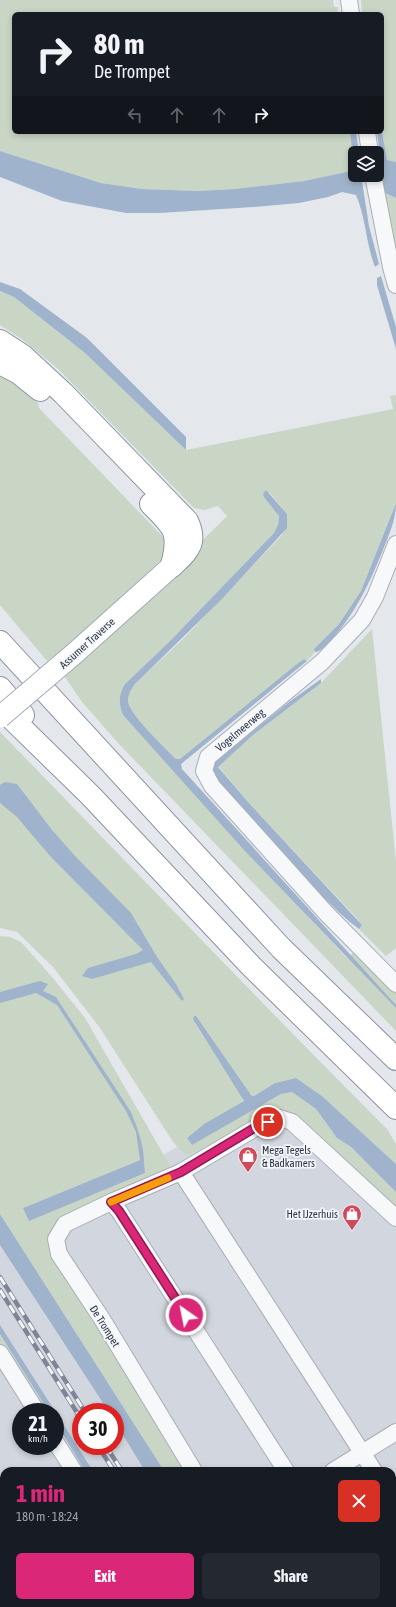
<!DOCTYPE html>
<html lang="en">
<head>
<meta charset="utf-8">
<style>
  :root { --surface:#171b24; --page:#242831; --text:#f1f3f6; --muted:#9ea1a6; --accent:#db2777 }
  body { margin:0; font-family:"Asap Condensed",sans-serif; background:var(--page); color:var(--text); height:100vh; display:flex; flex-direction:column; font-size:15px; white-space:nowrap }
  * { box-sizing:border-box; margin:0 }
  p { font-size:13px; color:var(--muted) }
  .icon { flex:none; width:22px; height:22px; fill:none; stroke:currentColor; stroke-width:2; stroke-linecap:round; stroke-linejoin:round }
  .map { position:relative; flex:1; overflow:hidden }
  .drawer { position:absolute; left:0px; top:1467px; width:396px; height:140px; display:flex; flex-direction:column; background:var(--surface); border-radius:12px 12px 0 0; box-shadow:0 2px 6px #0003 }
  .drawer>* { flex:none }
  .hud { position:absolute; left:12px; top:12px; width:372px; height:122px; border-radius:6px; box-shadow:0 2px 6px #0003; background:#171b24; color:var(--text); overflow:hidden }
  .buttons { position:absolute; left:348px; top:146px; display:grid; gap:8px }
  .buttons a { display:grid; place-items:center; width:36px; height:36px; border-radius:6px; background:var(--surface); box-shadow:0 2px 6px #0003; font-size:20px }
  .speed { position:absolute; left:12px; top:1403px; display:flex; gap:8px; font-size:20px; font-weight:700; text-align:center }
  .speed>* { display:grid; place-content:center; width:52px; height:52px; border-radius:50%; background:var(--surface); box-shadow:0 2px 6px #0003; line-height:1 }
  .speed small { font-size:10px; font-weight:400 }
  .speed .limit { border:6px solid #d22; background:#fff; color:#111 }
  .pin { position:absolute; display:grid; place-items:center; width:34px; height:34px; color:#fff; margin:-17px; border:2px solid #fff; border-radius:50%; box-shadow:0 1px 4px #0007 }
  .me { position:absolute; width:44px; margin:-22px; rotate:327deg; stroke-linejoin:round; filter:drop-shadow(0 0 3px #0008) }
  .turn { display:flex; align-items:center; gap:14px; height:84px; padding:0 16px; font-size:18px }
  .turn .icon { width:52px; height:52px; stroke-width:2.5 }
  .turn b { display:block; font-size:28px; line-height:34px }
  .lanes { display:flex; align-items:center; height:38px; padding:0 16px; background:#0003; justify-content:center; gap:20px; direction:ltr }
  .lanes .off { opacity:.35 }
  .round { display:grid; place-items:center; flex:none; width:42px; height:42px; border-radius:6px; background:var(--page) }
  .headline { display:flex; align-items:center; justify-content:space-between; height:68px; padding:0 16px }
  h1 { font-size:24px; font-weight:700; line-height:30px; color:var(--accent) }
  .primary-button { display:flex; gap:8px; margin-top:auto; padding:8px 16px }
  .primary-button a { flex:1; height:46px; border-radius:6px; background:var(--accent); color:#fff; font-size:16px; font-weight:700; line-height:46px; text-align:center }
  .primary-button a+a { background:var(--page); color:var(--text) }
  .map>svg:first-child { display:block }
  .built { fill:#d2d6de; fill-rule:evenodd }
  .green { fill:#c9d6c5; fill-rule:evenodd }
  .water { fill:#9fb4cc }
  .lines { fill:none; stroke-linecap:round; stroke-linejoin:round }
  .minor-casing { stroke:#a9aeb7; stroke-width:18 }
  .major-casing { stroke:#a3abb8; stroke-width:23 }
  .highway-casing { stroke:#8b94a3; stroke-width:24 }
  .minor { stroke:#f7f8fa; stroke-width:16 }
  .major { stroke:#fff; stroke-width:21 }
  .highway { stroke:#fff; stroke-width:22 }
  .rail-casing { stroke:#7d8696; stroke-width:4.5 }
  .rail { stroke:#f4f6f9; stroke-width:3; stroke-dasharray:9; stroke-linecap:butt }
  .major-bridge-casing { stroke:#a3abb8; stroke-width:23; stroke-linecap:butt }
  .major-bridge { stroke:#fff; stroke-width:21 }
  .route-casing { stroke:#8e194d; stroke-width:10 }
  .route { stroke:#db2777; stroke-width:7 }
  .slow { stroke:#f59e0b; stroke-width:7 }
  .labels { text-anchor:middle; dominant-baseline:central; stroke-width:3.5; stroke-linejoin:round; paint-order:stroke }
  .street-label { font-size:11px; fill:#2b3445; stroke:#f4f6f9 }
  .poi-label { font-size:11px; fill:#2b3445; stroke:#f4f6f9; text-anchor:start }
</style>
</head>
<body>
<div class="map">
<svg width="396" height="1607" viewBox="0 0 396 1607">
  <rect width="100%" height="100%" fill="#e4e7ec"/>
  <path class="built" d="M 253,1103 L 396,1176 L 396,1557 L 392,1560 L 392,1471 L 4,1471 L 4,1603 L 329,1603 L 323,1607 L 0,1607 L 0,1224 L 142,1167 ZM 21,1412 L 55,1412 L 55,1446 L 21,1446 ZM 81,1412 L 115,1412 L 115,1446 L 81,1446 Z"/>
  <g class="green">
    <path d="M 0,0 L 333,0 L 334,7 L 338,7 L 337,14 L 14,14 L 14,132 L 350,132 L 353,159 L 351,171 L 304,181 L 234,189 L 198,191 L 142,189 L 101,183 L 0,151 Z"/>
    <path d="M 361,0 L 396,0 L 396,162 L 387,160 L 382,132 L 382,14 L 362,14 Z"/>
    <path d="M 385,193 L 396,198 L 396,266 L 380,197 Z"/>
    <path d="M 0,291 L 14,297 L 85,353 L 186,450 L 393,409 L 390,396 L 396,395 L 396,503 L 361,591 L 339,624 L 314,649 L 315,652 L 307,661 L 304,659 L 180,759 L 176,759 C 167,750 128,713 128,701 C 128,695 131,689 135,684 L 184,638 L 282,535 L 287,514 L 269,492 L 273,507 L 279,516 L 278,525 L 274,533 L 170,641 L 125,684 L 120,707 L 123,715 L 254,859 L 347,958 L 358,949 L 396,990 L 396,1031 L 119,744 L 82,702 L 65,677 L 227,516 L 218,506 L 204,510 L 194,508 L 57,368 L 23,340 L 0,325 Z"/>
    <path d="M 0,375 L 11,381 L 38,403 L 39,408 L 164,538 L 166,549 L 161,560 L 68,646 L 47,661 L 0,605 Z"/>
    <path d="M 372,629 L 396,862 L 396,948 L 386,956 L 359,929 L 362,925 L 353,914 L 248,802 L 218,766 L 253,735 L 321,683 Z"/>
    <path d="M 0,732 C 129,864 256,998 387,1129 L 396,1144 L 396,1164 L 322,1096 L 296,1078 L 275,1083 L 254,1096 L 249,1093 L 243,1097 L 242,1103 L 204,1124 L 187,1138 L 191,1145 L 281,1094 L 292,1092 L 316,1109 L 337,1138 L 351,1147 L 396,1192 L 396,1213 L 280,1112 L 271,1113 L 233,1134 L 186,1156 L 173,1142 L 100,1028 L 53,967 L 17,932 L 0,928 Z"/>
    <path d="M 0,936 L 10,937 L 21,942 L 52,977 L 85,1018 L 169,1164 L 170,1169 L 51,1235 L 49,1249 L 187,1471 L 164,1471 L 0,1214 ZM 142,1159 L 145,1173 L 83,1199 L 23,1208 Z"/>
    <path d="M 0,1334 L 43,1401 L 49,1412 L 43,1412 L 0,1344 Z"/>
  </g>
  <g class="water">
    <path d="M 350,132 L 356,132 L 359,153 L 355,153 L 355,175 L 361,175 L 369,226 L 379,264 L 375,267 C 366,244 366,218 356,195 L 342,192 L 328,197 L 299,203 L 253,207 L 160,213 L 126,213 L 62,201 L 0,177 L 0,151 L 101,183 L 142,189 L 198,191 L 234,189 L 304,181 L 351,171 L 353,159 Z"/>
    <path d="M 377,132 L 382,132 L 387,160 L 396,162 L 396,198 L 385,193 L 384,188 Z"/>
    <path d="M 381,276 L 396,327 L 396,349 L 377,285 L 377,278 Z"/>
    <path d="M 0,282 L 20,289 L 87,338 L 186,437 L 186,450 L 85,353 L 14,297 L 0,291 Z"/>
    <path d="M 266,490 L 287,514 L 287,528 L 221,600 L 135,684 C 131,689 128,695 128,701 C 128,713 167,750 176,759 L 180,759 L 297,664 L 304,659 L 307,661 L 181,764 L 182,769 L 396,1005 L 396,1008 L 244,850 L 123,715 C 118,704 119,694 125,684 L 170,641 L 274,533 L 278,525 L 279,516 L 264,497 L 263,494 Z"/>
    <path d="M 396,503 C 396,520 389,534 383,550 C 369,584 355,615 329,642 C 325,646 320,652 315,652 L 314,649 L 339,624 L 361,591 Z"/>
    <path d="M 321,679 L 321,683 L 253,735 L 218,767 L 248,802 L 362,925 L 359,929 C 330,908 307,878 283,852 C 260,828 229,800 213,771 L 214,763 L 222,756 L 289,702 Z"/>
    <path d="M 5,782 L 17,784 L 52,830 L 76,857 L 131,913 L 157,957 L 176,984 L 184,999 L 182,1001 L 151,962 L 92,979 L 82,976 L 88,968 L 136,954 L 143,950 L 50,856 L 17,817 L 0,803 L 0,785 Z"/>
    <path d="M 40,981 L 48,984 L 43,991 L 56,997 L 131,1112 C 136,1125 141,1137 143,1150 C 144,1157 144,1165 145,1173 L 29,1221 L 23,1208 L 140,1160 L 136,1132 L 126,1111 L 57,1005 L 36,993 L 0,1003 L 0,992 Z"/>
    <path d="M 194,1016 L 196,1016 L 251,1095 L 254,1096 L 275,1083 L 296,1078 L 322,1096 L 396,1164 L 396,1192 L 351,1147 L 337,1138 L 316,1109 L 292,1092 L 281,1094 L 192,1145 L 187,1138 L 204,1124 L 244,1101 L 193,1019 Z"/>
    <path d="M 0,1214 L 164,1471 L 145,1471 L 115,1422 L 115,1412 L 109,1412 L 0,1245 Z"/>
    <path d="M 0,1325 L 93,1471 L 85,1471 L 55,1421 L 55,1412 L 49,1412 L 0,1334 Z"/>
  </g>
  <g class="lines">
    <defs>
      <g id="minor">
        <path d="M 349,0 L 351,14"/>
        <path d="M 367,132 L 370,153"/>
        <path d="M 373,175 L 391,267 L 396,285"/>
        <path d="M 396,544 L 375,597 L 362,620 L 322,662 L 208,757 L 204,771 L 212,786 L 326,913 L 396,984"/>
        <path d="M 111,1202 L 181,1172"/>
        <path d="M 0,1353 L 37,1412"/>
        <path d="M 55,1441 L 74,1471"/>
        <path d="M 194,1471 L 102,1319 L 59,1254 L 56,1239 L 65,1224 L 111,1202 L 119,1211 L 286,1471"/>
        <path d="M 333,1471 L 396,1432"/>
        <path d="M 374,1471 L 181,1172 L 257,1127 L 280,1118 L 292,1122 L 396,1218"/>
        <path d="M 0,1489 L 4,1495"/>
        <path d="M 392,1502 L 396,1509"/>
        <path d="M 72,1603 L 75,1607"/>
        <path d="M 128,1607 L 135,1603"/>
        <path d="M 392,1607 L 396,1605"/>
      </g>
      <path id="major" d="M 75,653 L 172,566"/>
      <g id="highway">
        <path d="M 0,341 L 23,356 L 63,393 L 187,521 C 198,544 187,551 172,566"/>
        <path d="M 0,363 L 19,373 L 40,390"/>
        <path d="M 151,504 C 174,527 181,532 172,565"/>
        <path d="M 0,642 L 281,948 L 396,1059"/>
        <path d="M 0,688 L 23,715"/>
        <path d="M 0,707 L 91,796 L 251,966 L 396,1108"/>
      </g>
    </defs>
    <use href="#minor" class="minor-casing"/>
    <use href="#major" class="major-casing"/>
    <use href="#highway" class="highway-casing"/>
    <use href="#minor" class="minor"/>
    <use href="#major" class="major"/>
    <use href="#highway" class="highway"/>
    <defs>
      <g id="rail">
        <path d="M 0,1277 L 85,1412"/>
        <path d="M 0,1290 L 81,1419"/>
        <path d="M 98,1446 L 114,1471"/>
        <path d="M 106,1446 L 122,1471"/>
        <path d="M 197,1603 L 199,1607"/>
        <path d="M 205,1603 L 208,1607"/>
      </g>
    </defs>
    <use href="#rail" class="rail-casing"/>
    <use href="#rail" class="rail"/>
    <defs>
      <path id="major-bridge" d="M 0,717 L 75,653"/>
    </defs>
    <use href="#major-bridge" class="major-bridge-casing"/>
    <use href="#major-bridge" class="major-bridge"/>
  </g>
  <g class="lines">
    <defs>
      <path id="route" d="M 186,1315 L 119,1211 L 111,1202 L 181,1172 L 256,1127 L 268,1122"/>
    </defs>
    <use href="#route" class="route-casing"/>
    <use href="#route" class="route"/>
    <path class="slow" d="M 111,1202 L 168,1178"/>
  </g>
  <defs>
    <symbol id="shop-pin" viewBox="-11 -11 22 30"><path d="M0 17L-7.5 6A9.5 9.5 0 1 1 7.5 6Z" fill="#d1495b" stroke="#f4f6f9"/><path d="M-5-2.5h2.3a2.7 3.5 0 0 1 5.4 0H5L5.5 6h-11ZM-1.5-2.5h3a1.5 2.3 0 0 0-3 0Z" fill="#fff"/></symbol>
  </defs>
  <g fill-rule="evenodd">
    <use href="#shop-pin" x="237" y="1145" width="22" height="30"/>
    <use href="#shop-pin" x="341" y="1203" width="22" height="30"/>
  </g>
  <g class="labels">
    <g class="street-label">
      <text transform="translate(87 643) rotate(-42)">Assumer Traverse</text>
      <text transform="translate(240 730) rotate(-40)">Vogelmeerweg</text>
      <text transform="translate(105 1326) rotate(58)">De Trompet</text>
    </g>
    <g class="poi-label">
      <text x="262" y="1150">Mega Tegels<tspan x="262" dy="13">&amp; Badkamers</tspan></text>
      <text x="338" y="1214" text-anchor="end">Het IJzerhuis</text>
    </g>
  </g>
</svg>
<div class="buttons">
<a><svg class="icon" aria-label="layers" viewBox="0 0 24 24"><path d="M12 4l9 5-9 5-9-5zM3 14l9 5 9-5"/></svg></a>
</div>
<div class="speed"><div>21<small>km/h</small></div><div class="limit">30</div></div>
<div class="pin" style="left:268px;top:1122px;background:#d93025"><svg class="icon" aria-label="arrive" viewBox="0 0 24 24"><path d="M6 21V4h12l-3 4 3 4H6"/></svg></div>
<svg class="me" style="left:186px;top:1315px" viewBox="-20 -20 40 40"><circle r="17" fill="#db2777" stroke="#fff" stroke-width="3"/><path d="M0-11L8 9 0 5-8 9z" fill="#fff"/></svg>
<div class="hud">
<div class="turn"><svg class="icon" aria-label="right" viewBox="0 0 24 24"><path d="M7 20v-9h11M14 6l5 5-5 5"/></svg><div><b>80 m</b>De Trompet</div></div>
<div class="lanes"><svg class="icon off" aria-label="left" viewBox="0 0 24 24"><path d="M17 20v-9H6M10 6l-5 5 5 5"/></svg><svg class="icon off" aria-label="ahead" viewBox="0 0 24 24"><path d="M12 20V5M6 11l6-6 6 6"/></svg><svg class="icon off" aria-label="ahead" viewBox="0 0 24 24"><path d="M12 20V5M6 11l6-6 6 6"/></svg><svg class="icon" aria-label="right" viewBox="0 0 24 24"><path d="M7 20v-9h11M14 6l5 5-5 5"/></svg></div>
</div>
<section class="drawer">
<div class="headline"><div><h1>1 min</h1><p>180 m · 18:24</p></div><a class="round" style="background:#d93025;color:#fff"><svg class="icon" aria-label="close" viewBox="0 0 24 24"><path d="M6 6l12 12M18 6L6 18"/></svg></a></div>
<div class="primary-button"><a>Exit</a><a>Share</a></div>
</section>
</div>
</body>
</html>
